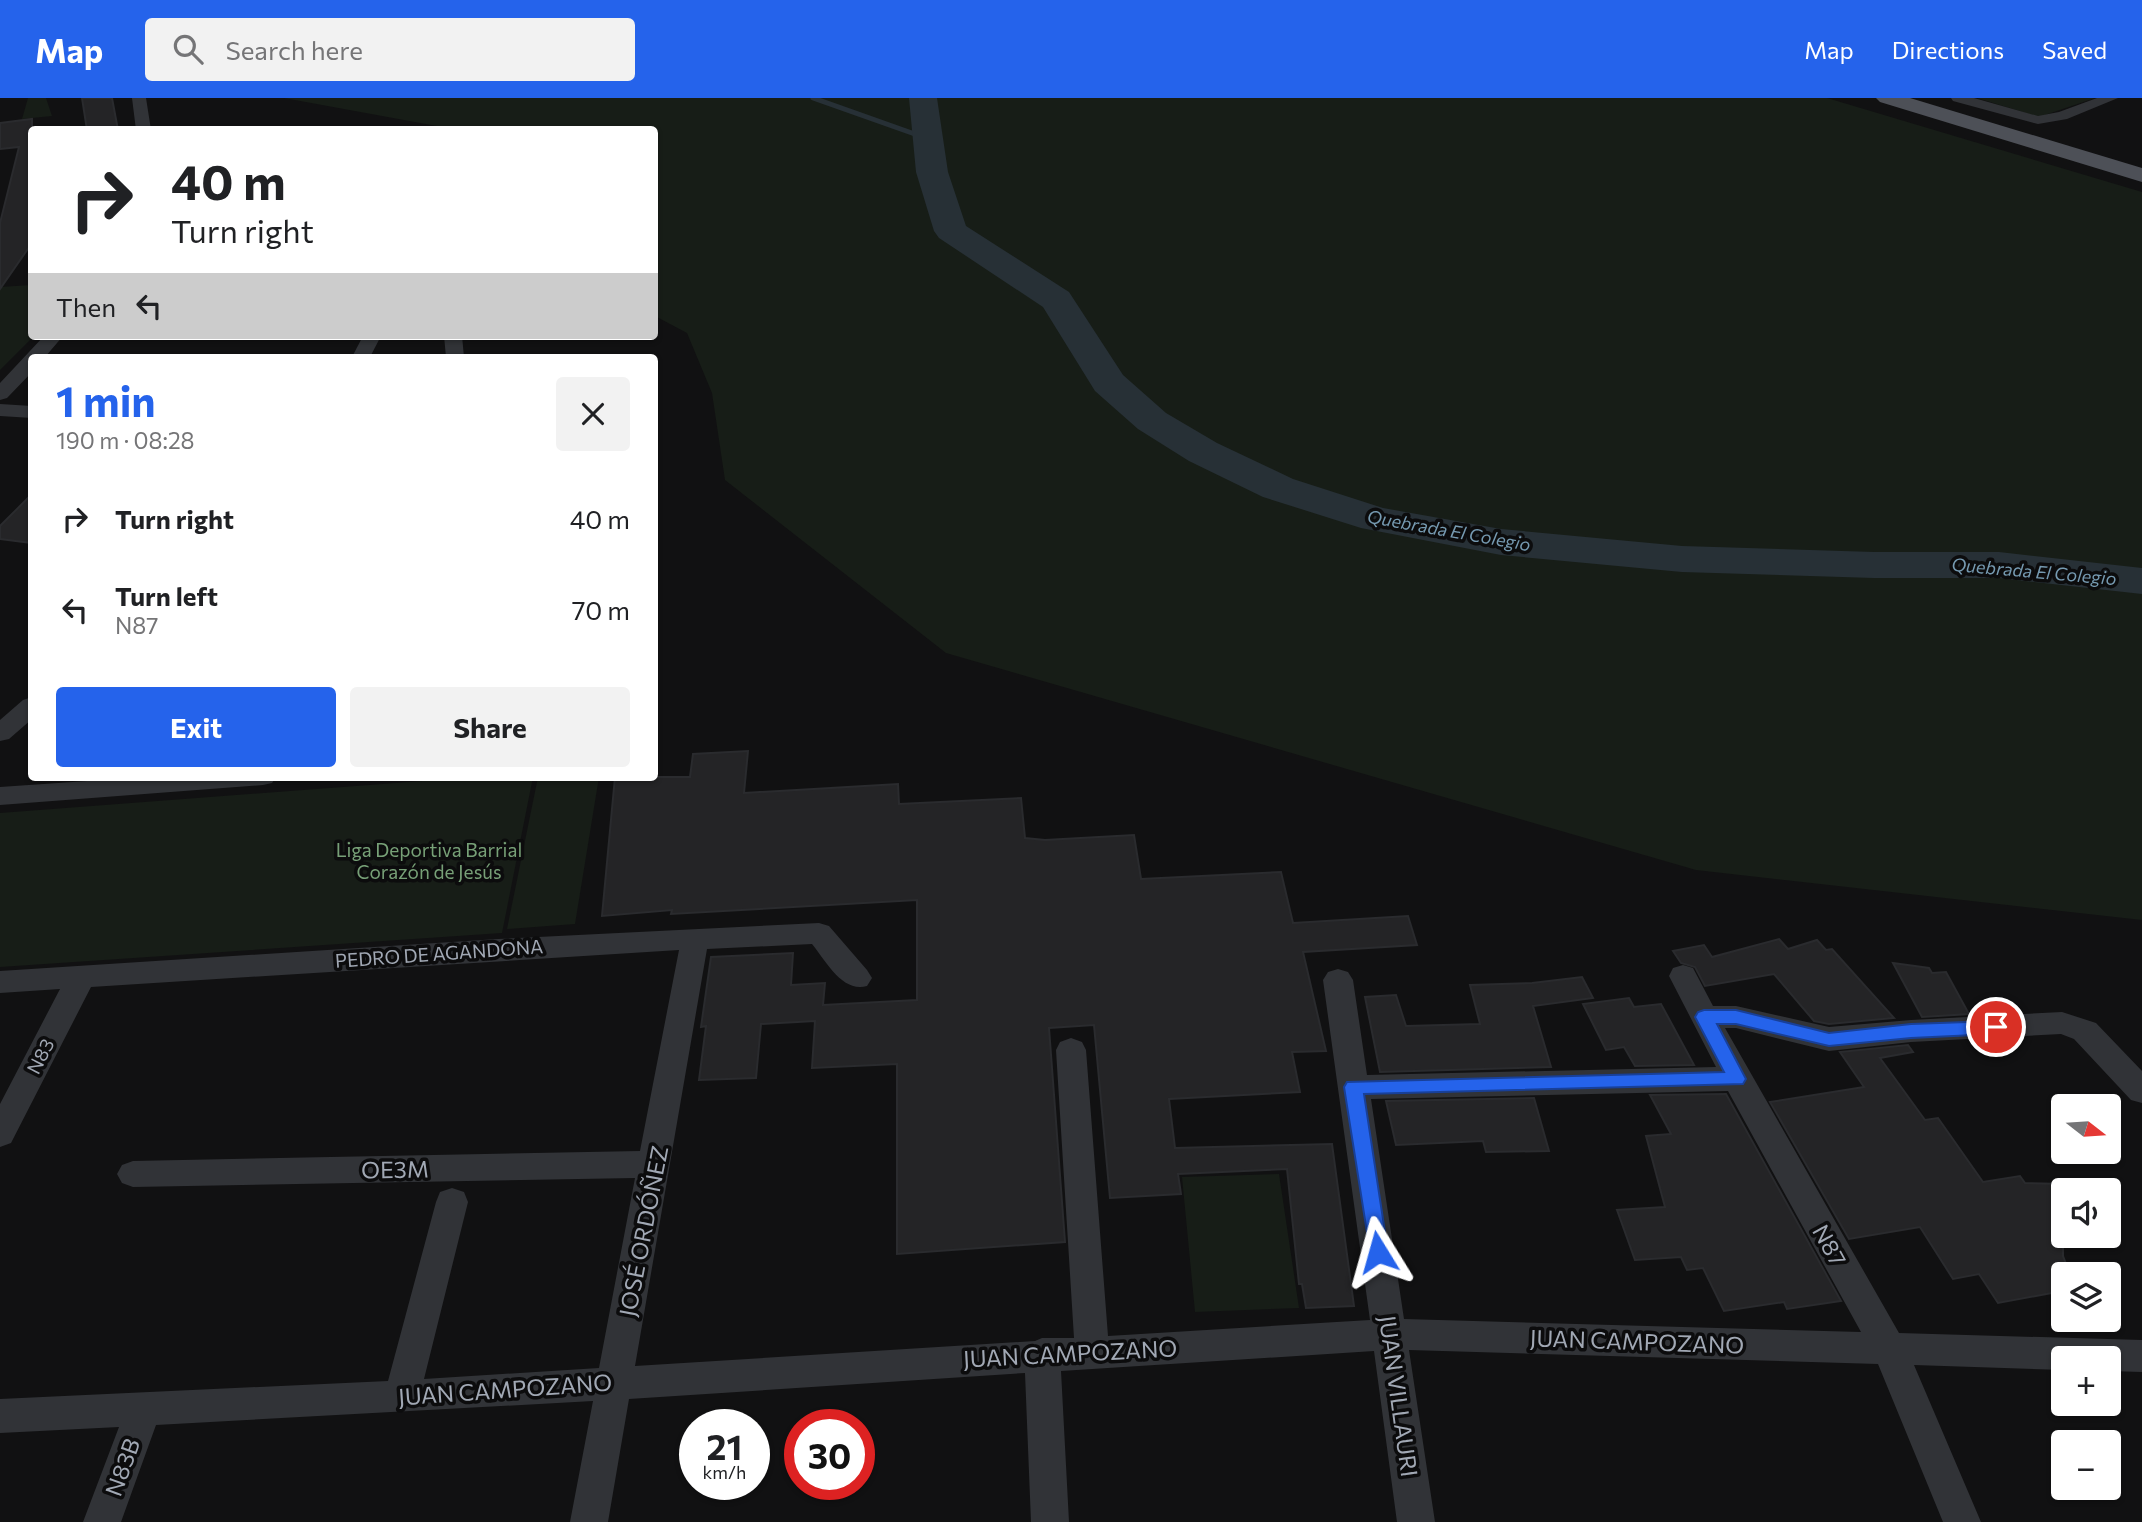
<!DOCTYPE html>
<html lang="en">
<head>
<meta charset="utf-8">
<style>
  :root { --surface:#fff; --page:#f2f2f2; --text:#202124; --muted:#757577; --accent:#2563eb }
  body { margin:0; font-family:Commissioner,sans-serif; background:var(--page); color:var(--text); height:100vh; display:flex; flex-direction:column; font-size:26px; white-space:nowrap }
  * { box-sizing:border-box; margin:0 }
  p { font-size:23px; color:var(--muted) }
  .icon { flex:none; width:38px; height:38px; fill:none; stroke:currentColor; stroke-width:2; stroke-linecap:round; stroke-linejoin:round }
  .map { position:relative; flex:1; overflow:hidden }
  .panel { position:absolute; left:28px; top:256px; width:630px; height:427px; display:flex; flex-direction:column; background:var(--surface); border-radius:7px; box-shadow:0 2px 5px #0004 }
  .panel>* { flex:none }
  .guide { position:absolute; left:28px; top:28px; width:630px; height:214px; border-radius:7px; box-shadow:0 2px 5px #0004; background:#fff; color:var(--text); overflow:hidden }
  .needle { width:46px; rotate:107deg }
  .fabs { position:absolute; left:2051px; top:996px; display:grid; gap:14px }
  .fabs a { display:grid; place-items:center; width:70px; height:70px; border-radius:7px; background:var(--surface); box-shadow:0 2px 5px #0004; font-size:35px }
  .speed { position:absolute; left:679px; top:1311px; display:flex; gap:14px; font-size:35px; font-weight:700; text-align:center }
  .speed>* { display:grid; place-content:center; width:91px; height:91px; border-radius:50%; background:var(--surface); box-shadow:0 2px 5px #0004; line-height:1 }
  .speed small { font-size:18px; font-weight:400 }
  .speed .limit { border:10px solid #d22; background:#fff; color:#111 }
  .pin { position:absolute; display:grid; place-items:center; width:60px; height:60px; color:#fff; margin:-30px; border:4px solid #fff; border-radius:50%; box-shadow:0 2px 7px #0007 }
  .me { position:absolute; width:77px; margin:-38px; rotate:352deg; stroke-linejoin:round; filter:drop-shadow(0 0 5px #0008) }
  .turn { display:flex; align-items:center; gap:24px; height:147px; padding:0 28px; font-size:32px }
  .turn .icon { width:91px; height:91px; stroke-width:2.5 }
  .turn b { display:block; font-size:49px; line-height:60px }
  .then { display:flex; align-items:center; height:66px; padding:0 28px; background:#0003; gap:14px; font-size:26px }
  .round { display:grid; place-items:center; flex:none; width:74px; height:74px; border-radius:7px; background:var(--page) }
  .summary { display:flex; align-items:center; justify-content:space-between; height:119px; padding:0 28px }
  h1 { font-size:42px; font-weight:700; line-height:52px; color:var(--accent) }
  .cta { display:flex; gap:14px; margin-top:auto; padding:14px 28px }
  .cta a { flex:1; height:80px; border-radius:7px; background:var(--accent); color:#fff; font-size:28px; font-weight:700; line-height:80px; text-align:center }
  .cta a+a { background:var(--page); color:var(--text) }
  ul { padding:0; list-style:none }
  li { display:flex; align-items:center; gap:21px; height:91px; padding:0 28px }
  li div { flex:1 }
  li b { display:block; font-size:26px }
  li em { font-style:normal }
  header { display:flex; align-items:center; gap:42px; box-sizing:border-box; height:98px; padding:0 35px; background:var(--accent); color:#fff }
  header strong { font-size:33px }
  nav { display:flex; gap:38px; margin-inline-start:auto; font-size:24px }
  .search { width:490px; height:63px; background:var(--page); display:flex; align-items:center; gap:18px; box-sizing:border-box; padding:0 24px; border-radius:7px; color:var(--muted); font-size:26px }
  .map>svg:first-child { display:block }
  .green { fill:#171d17 }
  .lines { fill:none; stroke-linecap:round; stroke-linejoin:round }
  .stream { stroke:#273036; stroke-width:5 }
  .river { fill:#273036; fill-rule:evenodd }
  .building { fill:#242426; stroke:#2a2b2e; stroke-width:2 }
  .street { fill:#313337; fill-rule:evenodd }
  .primary { fill:#4d5057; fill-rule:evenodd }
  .route { fill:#2563eb; stroke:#184099; stroke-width:2 }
  .labels { text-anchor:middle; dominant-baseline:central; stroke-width:7; stroke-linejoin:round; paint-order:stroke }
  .far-water-label { font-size:18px; font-style:italic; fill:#769ab1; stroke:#0c0c0d }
  .park-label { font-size:19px; fill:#77a077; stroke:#0c0c0d }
  .street-label { font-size:19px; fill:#a1a8b4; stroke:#0c0c0d }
  .near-street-label { font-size:23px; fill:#a1a8b4; stroke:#0c0c0d }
</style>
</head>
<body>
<header>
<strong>Map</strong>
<div class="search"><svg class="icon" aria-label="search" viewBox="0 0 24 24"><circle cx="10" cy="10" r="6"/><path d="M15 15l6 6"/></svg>Search here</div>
<nav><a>Map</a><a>Directions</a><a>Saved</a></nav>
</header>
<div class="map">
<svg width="2142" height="1424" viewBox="0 0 2142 1424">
  <rect width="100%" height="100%" fill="#111112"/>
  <g class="green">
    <path d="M 28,0 L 46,0 L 52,18 L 22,21 Z"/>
    <path d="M 284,0 L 1827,0 L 2142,94 L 2142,822 L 1696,772 L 946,555 L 725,382 L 712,295 L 687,235 L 655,218 L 654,32 L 453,31 Z"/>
    <path d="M 1977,0 L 2095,0 L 2039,19 Z"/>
    <path d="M 31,187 L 32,238 L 34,238 L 0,272 L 0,189 Z"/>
    <path d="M 475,679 L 533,679 L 502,835 L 0,869 L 0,715 Z"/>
    <path d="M 538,679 L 599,679 L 575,826 L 507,831 Z"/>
    <path d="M 1279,1076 L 1299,1210 L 1195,1214 L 1182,1079 Z"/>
  </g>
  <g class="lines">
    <path class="stream" d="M 813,0 L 926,40"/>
    <path class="river" d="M 909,0 L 937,0 L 948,74 L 966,128 L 1069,194 L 1123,277 L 1166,315 L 1217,345 L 1293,381 L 1383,410 L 1501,431 L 1682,448 L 1874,454 L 1999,454 L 2142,470 L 2142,496 L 1999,480 L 1874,480 L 1682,474 L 1501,457 L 1361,430 L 1263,399 L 1189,363 L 1138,331 L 1095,293 L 1043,209 L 939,140 L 934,133 L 916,74 Z"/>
  </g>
  <g class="building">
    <path d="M 82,0 L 112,0 L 118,32 L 87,32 Z"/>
    <path d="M 32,21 L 32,145 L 0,191 L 0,125 L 19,49 L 0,51 L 0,25 Z"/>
    <path d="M 32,396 L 32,445 L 0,441 L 0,428 Z"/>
    <path d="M 748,653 L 744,695 L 898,686 L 899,706 L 1021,700 L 1025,740 L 1045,742 L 1134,737 L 1141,781 L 1281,774 L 1293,825 L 1408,818 L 1417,847 L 1303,854 L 1326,953 L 1292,954 L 1300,994 L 1169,1001 L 1175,1050 L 1332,1046 L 1354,1208 L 1306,1210 L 1302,1186 L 1299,1186 L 1287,1071 L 1178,1076 L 1181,1096 L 1110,1100 L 1094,927 L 1049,930 L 1065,1144 L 897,1156 L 897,966 L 812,970 L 815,923 L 761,926 L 756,980 L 699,982 L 706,928 L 701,929 L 711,859 L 793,855 L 791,887 L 825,885 L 823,907 L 917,902 L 917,802 L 671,816 L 672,812 L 602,818 L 615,679 L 690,679 L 693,656 Z"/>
    <path d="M 1779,841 L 1788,851 L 1817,842 L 1826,852 L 1832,851 L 1894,920 L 1829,926 L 1814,923 L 1774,876 L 1705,888 L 1695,869 L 1681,865 L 1673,853 L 1704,847 L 1712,859 Z"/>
    <path d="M 1893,865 L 1929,870 L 1932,875 L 1946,874 L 1969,916 L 1922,919 Z"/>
    <path d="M 1582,879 L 1593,900 L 1533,908 L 1551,969 L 1380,974 L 1365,899 L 1396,897 L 1406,928 L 1480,926 L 1470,887 L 1532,885 Z"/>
    <path d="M 1629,900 L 1634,909 L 1661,906 L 1694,967 L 1635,968 L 1624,949 L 1606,952 L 1583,906 Z"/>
    <path d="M 1908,947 L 1913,954 L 1880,960 L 1925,1022 L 1938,1020 L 1983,1084 L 2020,1078 L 2025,1085 L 2063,1086 L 2063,1158 L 2070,1176 L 2063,1176 L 2063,1193 L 1998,1205 L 1979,1176 L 1953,1181 L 1920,1129 L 1849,1141 L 1770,1004 L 1864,989 L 1840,954 Z"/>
    <path d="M 1726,996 L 1841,1203 L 1787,1211 L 1784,1204 L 1724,1213 L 1703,1170 L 1687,1172 L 1681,1159 L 1635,1162 L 1617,1112 L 1665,1109 L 1646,1038 L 1671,1036 L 1650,997 Z"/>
    <path d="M 1534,1000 L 1549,1053 L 1486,1054 L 1483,1043 L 1396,1047 L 1386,1003 Z"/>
  </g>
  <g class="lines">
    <g class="street">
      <path d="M 132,0 L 146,0 L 151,32 L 136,32 Z"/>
      <path d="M 1951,0 L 1974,0 L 2038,18 L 2059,14 L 2097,0 L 2118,0 L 2067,21 L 2038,26 L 1953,3 Z"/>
      <path d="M 44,238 L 63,238 L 45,259 L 32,259 L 32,274 L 7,300 L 0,302 L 0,285 Z"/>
      <path d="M 363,238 L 381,238 L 370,259 L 352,259 Z"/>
      <path d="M 444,238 L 462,238 L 464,259 L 446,259 Z"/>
      <path d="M 0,306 L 32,308 L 32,320 L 0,318 Z"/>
      <path d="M 32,599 L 32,621 L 9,641 L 0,643 L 0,622 L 23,602 Z"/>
      <path d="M 145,679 L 276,679 L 272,685 L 263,687 L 0,707 L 0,689 Z"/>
      <path d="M 819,825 L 829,828 L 867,872 L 872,880 L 867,888 C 842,895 826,863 812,846 L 707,851 L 635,1268 L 1035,1243 L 1042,1240 L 1074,1240 L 1056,952 L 1060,944 L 1071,940 L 1082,944 L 1086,952 L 1108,1238 L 1370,1222 L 1323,882 L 1328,874 L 1338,871 L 1348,874 L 1353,882 L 1367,977 L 1716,969 L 1669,878 L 1673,870 L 1683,867 L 1693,870 L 1713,908 L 1736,908 L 1829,929 L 1911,922 L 2062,914 L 2096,925 L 2142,973 L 2142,1005 L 2131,1002 L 2074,941 L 2061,936 L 1911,944 L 1829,953 L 1736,930 L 1725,930 L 1899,1235 L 2142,1242 L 2142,1274 L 2109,1273 L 2109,1260 L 2063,1260 L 2063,1272 L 1914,1267 L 1981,1424 L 1943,1424 L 1878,1266 L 1409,1252 L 1435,1424 L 1397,1424 L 1374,1253 L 1061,1273 L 1069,1424 L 1031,1424 L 1025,1275 L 629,1301 L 608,1424 L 570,1424 L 593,1303 L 156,1327 L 121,1424 L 83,1424 L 119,1329 L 0,1335 L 0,1301 L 388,1283 L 436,1104 L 440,1094 L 452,1090 L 464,1094 L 468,1104 L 424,1281 L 599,1270 L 635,1080 L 133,1089 L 122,1085 L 117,1076 L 122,1067 L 133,1063 L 640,1053 L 679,852 L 91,889 L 11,1045 L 0,1049 L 0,1006 L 60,891 L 0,895 L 0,873 L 498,841 ZM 1728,993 L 1861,1234 L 1404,1221 L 1371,1001 Z"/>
    </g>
    <path class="primary" d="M 1876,0 L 1910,0 L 2142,70 L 2142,84 L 1880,4 Z"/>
  </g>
  <path class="route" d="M 1704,912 L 1736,912 L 1829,935 L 1911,926 L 1996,923 L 2002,925 L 2005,929 L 2002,934 L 1996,936 L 1911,940 L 1829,948 L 1736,926 L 1717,926 L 1746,981 L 1743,986 L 1364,996 L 1388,1154 L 1385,1160 L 1378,1162 L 1371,1160 L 1344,989 L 1347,984 L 1724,974 L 1695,919 L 1698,914 Z"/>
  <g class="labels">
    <g class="far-water-label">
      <text transform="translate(1449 432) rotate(10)">Quebrada El Colegio</text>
      <text transform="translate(2034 473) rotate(5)">Quebrada El Colegio</text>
    </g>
    <g class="park-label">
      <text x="429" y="751">Liga Deportiva Barrial<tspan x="429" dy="22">Corazón de Jesús</tspan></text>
    </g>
    <g class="street-label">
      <text transform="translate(439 855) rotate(-4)">PEDRO DE AGANDONA</text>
      <text transform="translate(40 958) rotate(-63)">N83</text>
    </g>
    <g class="near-street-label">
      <text transform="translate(395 1071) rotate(-1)">OE3M</text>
      <text transform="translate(643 1133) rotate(-79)">JOSÉ ORDÓÑEZ</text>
      <text transform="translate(1830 1147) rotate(61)">N87</text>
      <text transform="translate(1637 1243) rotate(2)">JUAN CAMPOZANO</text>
      <text transform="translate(1070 1255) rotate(-3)">JUAN CAMPOZANO</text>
      <text transform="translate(505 1291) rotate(-4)">JUAN CAMPOZANO</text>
      <text transform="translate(1399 1298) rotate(82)">JUAN VILLAURI</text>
      <text transform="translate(122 1369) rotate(-70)">N83B</text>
    </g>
  </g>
</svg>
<div class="fabs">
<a><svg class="needle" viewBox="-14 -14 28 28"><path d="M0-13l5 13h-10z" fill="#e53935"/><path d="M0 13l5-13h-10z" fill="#757577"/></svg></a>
<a><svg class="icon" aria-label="sound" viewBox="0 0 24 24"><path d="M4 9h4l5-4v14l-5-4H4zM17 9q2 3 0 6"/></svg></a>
<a><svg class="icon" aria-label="layers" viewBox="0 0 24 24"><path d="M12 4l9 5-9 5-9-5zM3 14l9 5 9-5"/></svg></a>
<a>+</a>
<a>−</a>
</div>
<div class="speed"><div>21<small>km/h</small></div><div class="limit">30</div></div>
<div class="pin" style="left:1996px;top:929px;background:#d93025"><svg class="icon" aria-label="arrive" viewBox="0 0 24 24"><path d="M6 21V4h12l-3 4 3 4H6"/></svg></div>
<svg class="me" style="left:1378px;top:1154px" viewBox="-20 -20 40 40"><path d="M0-17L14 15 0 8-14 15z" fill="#2563eb" stroke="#fff" stroke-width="4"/></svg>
<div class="guide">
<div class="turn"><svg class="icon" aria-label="right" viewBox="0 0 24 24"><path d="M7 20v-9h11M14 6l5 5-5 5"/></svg><div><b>40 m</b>Turn right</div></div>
<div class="then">Then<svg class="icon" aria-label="left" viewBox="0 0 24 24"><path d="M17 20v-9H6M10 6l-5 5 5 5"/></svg></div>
</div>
<section class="panel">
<div class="summary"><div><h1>1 min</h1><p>190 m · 08:28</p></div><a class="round"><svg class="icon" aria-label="close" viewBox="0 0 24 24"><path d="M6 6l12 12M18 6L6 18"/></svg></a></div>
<ul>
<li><svg class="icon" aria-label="right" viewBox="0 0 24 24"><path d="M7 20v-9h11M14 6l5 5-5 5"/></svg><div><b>Turn right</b></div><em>40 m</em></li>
<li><svg class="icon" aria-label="left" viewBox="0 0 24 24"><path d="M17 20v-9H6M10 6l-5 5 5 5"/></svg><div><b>Turn left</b><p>N87</p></div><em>70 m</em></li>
</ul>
<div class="cta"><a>Exit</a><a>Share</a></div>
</section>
</div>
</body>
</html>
